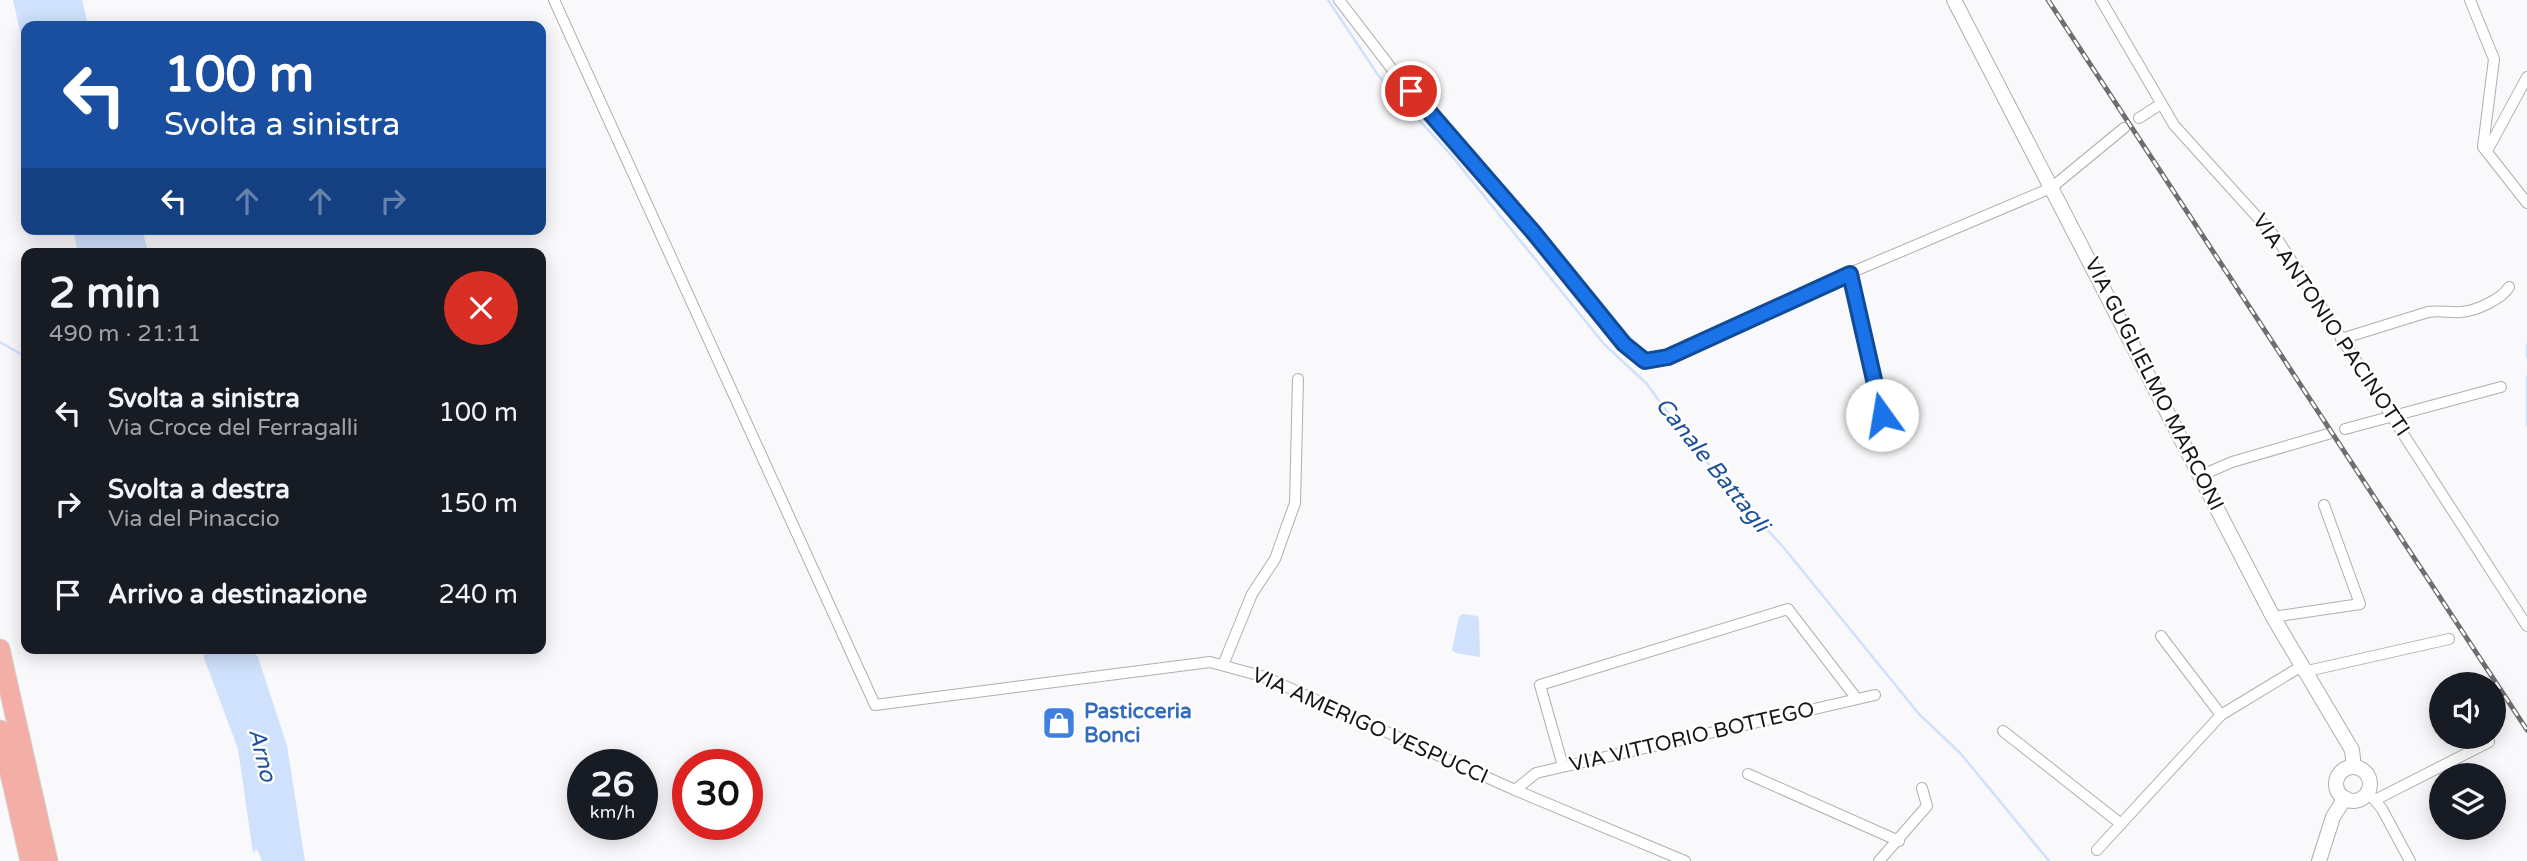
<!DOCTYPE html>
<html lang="it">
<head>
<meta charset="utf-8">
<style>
  :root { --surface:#171b24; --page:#20242c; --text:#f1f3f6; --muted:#9ea1a6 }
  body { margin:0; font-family:"Varela Round",sans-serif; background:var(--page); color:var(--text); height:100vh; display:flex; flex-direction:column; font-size:26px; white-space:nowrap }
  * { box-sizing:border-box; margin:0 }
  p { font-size:23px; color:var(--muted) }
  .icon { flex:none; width:38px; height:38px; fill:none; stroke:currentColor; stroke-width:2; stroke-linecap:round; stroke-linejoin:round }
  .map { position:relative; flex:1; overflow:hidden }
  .panel { position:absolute; left:21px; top:248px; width:525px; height:406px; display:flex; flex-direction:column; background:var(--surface); border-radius:14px; box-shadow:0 4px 18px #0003 }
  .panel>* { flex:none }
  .guide { position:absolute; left:21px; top:21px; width:525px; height:214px; border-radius:14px; box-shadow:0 4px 18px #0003; background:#1a4fa0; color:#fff; overflow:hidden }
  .tools { position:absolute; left:2429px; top:672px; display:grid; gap:14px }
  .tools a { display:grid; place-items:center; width:77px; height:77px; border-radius:50%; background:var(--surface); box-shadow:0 4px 18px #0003; font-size:35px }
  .speed { position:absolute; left:567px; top:749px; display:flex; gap:14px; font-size:35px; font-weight:700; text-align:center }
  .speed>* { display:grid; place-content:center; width:91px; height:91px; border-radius:50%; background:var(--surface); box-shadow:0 4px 18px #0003; line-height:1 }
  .speed small { font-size:18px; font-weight:400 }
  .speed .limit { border:10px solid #d22; background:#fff; color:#111 }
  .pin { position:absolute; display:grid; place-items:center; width:60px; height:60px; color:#fff; margin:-30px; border:4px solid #fff; border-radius:50%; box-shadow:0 2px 7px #0007 }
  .me { position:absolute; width:77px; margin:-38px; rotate:347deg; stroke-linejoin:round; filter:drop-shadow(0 0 5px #0008) }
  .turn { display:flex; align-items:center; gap:24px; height:147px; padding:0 28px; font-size:32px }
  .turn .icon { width:91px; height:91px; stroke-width:2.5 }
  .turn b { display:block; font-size:49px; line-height:60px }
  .lanes { display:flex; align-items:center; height:66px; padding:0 28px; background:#0003; justify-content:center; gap:35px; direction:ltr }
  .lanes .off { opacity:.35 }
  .round { display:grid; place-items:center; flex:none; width:74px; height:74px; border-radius:37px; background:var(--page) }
  .headline { display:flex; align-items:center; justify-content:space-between; height:119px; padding:0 28px }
  h1 { font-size:42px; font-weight:800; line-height:52px }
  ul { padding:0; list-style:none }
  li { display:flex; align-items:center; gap:21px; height:91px; padding:0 28px }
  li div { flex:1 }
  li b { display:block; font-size:26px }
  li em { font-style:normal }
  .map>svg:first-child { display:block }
  .water { fill:#cfe1fc }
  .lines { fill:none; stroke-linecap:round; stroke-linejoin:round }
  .stream { stroke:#cfe1fc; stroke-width:2.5 }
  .street-casing { stroke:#afafb2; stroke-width:12 }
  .secondary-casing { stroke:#afafb2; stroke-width:16 }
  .highway-casing { stroke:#d5d5d5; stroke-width:21 }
  .street { stroke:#fff; stroke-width:10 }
  .secondary { stroke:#fff; stroke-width:14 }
  .highway { stroke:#f3aea6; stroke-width:19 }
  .rail-casing { stroke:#6e6d70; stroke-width:5 }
  .rail { stroke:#fff; stroke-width:2.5; stroke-dasharray:8; stroke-linecap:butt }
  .route-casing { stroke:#114b97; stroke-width:18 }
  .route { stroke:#1a73e8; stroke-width:12 }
  .labels { text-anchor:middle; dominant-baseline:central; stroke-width:5; stroke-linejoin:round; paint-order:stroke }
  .street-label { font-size:21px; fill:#151416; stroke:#fff }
  .shop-label { font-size:21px; font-weight:bold; fill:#366cbe; stroke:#fff; text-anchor:start }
  .water-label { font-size:23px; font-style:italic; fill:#1e509b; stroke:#fff }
</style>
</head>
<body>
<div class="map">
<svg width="2527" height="861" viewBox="0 0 2527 861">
  <rect width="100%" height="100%" fill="#f9f8fb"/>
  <g class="water">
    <path d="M 13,0 L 82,0 L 88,26 L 26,26 L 26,57 Z"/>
    <path d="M 73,229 L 142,229 L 149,254 L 78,254 Z"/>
    <path d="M 1462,614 L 1478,616 L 1479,619 L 1480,657 L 1456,653 L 1452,650 L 1459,617 Z"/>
    <path d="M 203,649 L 251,649 L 258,657 L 287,746 L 305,861 L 262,861 L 257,849 L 253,853 L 238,749 L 204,658 Z"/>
  </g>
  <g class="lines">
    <g class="stream">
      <path d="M 1328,0 L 1378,75 L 1451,155 L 1604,344 L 1647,384 L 1688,441 L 1784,548 L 1919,714 L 1961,754 L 2049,861"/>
      <path d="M 0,342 L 26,357"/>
      <path d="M 2527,345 L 2527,357"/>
      <path d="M 2527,377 L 2527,425"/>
    </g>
    <defs>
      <g id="street">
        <path d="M 554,0 L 875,705 L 1210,662 L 1265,677 L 1515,790 L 1685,861"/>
        <path d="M 1339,0 L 1395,73 L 1534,233 L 1624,344 L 1645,361 L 1668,357 L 1850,273 L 2051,188 L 2124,128"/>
        <path d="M 2101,0 L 2174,125 L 2278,240 L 2527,626"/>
        <path d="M 2470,0 L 2494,59 L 2483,147 L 2527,203"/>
        <path d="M 2139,118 L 2161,104"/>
        <path d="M 2487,151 L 2527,77"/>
        <path d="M 1850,273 L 1882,415"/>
        <path d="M 2341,339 L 2428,312 C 2441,310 2450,313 2461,312 C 2476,311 2502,299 2509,287"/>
        <path d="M 2345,429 L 2501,387"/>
        <path d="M 2202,475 L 2232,462 L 2328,434"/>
        <path d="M 2273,617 L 2360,604 L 2324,505"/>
        <path d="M 2161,636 L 2221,715"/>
        <path d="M 1223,665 L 1252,594 L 1275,559 L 1295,503 L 1298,379"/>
        <path d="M 2303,672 L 2449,639"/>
        <path d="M 2003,731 L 2121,824"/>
        <path d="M 1563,766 L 1540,685 L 1788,609 L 1857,699"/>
        <path d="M 1748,774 L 1899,841"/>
        <path d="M 1515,790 L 1536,773 L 1875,695"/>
        <path d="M 2368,792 L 2382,809 L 2410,861"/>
        <path d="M 2375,800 L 2489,742 L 2487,737"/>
        <path d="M 2097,850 L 2221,715 L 2300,667"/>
        <path d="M 1879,861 L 1927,806 L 1922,788"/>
      </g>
      <g id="secondary">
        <path d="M 1954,0 L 2273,617 L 2352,750 L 2354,767"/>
        <circle cx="2353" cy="784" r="17"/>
        <path d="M 2319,861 L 2333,817 L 2345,798"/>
      </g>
      <g id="highway">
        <path d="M 0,649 L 48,861"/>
        <path d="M 0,730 L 30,861"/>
      </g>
    </defs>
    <use href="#street" class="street-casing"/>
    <use href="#secondary" class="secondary-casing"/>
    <use href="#highway" class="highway-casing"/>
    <use href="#street" class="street"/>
    <use href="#secondary" class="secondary"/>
    <use href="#highway" class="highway"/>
    <defs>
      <path id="rail" d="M 2048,0 L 2527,730"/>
    </defs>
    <use href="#rail" class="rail-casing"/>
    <use href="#rail" class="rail"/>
  </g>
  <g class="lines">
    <defs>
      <path id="route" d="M 1411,91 L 1534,233 L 1624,344 L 1645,361 L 1668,357 L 1850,274 L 1882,415"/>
    </defs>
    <use href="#route" class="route-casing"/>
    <use href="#route" class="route"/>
  </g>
  <defs>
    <symbol id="shop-square" viewBox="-11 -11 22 22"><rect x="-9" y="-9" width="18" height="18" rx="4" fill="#3f7fe0" stroke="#fff"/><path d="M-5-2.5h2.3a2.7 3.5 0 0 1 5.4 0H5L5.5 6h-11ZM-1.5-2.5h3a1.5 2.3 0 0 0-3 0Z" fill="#fff"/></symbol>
  </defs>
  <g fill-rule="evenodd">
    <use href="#shop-square" x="1040" y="704" width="38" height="38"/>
  </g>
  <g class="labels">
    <g class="street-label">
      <text transform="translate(2331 325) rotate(56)">VIA ANTONIO PACINOTTI</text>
      <text transform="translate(2154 384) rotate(63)">VIA GUGLIELMO MARCONI</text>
      <text transform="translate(1370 726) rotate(24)">VIA AMERIGO VESPUCCI</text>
      <text transform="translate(1692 737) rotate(-13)">VIA VITTORIO BOTTEGO</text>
    </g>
    <g class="shop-label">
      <text x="1084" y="711">Pasticceria<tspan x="1084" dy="24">Bonci</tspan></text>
    </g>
    <g class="water-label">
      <text transform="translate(1712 465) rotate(51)">Canale Battagli</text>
      <text transform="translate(262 755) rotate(76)">Arno</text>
    </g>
  </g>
</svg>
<div class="tools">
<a><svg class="icon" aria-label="sound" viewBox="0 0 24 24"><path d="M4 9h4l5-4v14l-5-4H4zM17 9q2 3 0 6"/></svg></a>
<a><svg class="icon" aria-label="layers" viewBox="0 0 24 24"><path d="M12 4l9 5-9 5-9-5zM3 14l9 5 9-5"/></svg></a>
</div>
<div class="speed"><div>26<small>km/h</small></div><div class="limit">30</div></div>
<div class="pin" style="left:1411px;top:91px;background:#d93025"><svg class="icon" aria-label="arrive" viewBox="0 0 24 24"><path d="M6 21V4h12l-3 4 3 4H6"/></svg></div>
<svg class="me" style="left:1882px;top:415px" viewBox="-20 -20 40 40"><circle r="19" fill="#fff"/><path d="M0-13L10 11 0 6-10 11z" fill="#1a73e8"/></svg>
<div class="guide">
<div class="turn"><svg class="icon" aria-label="left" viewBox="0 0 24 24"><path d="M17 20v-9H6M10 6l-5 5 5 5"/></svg><div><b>100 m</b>Svolta a sinistra</div></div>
<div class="lanes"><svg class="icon" aria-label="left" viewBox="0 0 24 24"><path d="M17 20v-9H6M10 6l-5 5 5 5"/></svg><svg class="icon off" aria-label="ahead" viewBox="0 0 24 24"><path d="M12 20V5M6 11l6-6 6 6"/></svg><svg class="icon off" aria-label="ahead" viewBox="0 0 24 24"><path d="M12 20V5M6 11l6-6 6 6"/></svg><svg class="icon off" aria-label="right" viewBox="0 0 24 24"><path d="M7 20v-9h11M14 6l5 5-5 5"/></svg></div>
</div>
<section class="panel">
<div class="headline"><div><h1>2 min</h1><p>490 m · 21:11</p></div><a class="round" style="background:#d93025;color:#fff"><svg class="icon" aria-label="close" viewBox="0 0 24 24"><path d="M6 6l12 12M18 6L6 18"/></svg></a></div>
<ul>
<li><svg class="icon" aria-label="left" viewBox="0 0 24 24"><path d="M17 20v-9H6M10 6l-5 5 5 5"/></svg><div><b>Svolta a sinistra</b><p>Via Croce del Ferragalli</p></div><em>100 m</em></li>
<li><svg class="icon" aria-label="right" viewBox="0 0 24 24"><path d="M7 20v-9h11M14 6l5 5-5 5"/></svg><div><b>Svolta a destra</b><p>Via del Pinaccio</p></div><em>150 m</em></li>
<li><svg class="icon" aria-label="arrive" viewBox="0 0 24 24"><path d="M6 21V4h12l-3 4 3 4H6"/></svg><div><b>Arrivo a destinazione</b></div><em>240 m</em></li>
</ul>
</section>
</div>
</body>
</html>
